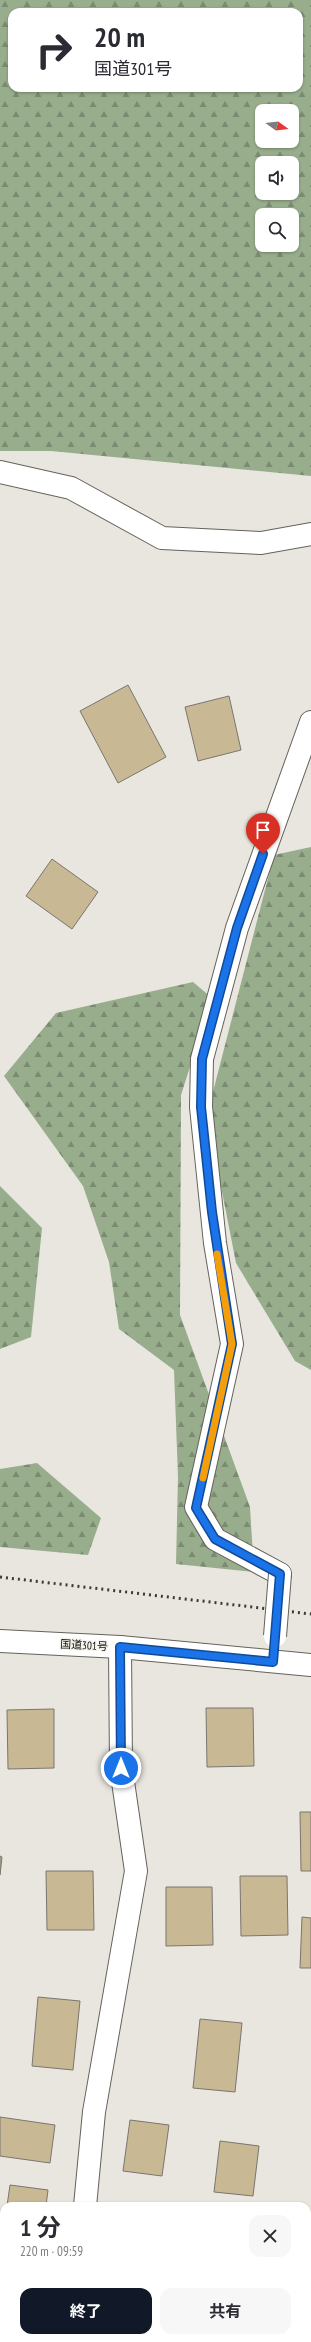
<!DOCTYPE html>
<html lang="ja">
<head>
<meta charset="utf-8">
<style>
  :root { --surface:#fff; --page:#f7f7f7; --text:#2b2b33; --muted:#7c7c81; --accent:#111827 }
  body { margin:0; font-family:"PT Sans Narrow","Noto Sans JP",sans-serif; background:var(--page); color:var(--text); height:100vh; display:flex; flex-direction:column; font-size:15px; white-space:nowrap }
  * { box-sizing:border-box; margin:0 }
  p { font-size:13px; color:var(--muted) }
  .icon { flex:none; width:22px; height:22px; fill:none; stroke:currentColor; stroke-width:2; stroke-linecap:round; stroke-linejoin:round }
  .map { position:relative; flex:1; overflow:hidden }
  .details { position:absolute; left:0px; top:2202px; width:311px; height:140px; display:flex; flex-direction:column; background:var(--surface); border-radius:12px 12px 0 0; box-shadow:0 1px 3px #0004 }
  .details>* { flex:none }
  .hud { position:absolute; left:8px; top:8px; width:295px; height:84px; border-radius:12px; box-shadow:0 1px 3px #0004; background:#fff; color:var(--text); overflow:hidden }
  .needle { width:26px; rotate:105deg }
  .tools { position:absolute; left:255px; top:104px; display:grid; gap:8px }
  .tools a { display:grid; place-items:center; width:44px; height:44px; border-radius:8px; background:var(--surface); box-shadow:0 1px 3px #0004; font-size:20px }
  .pin { position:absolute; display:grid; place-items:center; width:34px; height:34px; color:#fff; margin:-41px -17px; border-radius:50% 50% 50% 0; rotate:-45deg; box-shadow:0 0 4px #0007 }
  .pin .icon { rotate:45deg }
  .me { position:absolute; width:44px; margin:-22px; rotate:0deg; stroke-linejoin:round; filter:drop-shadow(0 0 3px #0008) }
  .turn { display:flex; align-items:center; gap:14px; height:84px; padding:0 20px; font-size:18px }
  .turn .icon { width:52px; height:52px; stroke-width:2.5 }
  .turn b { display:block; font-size:28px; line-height:34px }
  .round { display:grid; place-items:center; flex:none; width:42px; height:42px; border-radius:12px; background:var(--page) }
  .summary { display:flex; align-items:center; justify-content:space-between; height:68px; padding:0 20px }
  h1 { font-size:24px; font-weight:700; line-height:30px }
  .primary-button { display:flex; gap:8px; margin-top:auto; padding:8px 20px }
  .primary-button a { flex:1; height:46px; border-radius:12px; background:var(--accent); color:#fff; font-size:16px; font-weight:700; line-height:46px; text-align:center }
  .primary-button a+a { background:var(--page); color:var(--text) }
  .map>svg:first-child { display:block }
  .forest { fill:url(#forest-firs); fill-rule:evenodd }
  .cemetery { fill:url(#cemetery-stones) }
  .building { fill:#c9b894; stroke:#797670 }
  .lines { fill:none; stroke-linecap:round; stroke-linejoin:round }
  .minor-casing { stroke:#65625c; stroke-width:24 }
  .trunk-casing { stroke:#65625c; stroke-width:24 }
  .minor { stroke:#fff; stroke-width:22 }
  .trunk { stroke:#fff; stroke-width:22 }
  .rail { stroke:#3b3a37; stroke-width:3; stroke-dasharray:2 4; stroke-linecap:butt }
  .minor-bridge-casing { stroke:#65625c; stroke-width:24; stroke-linecap:butt }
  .minor-bridge { stroke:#fff; stroke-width:22 }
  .route-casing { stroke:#114b97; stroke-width:10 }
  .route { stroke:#1a73e8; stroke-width:7 }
  .slow { stroke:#f59e0b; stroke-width:7 }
  .labels { text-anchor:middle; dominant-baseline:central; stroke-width:3; stroke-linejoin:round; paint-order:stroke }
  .street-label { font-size:11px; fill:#11100e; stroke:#f6f3ec }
</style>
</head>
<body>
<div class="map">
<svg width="311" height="2342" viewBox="0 0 311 2342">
  <defs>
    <pattern id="forest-firs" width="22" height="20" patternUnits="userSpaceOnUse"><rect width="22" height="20" fill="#97ad8c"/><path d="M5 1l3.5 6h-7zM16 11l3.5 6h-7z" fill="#7a8b71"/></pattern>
    <pattern id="cemetery-stones" width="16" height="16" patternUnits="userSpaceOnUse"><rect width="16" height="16" fill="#a9be9e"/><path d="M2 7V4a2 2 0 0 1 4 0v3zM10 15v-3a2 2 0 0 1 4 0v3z" fill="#90a287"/></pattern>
  </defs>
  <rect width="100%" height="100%" fill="#e9e6df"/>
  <g class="forest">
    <path d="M 0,0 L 311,0 L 311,476 L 51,451 L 0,451 ZM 12,12 L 299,12 L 299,88 L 12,88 ZM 262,111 L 292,111 L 292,141 L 262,141 ZM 262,163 L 292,163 L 292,193 L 262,193 ZM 262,215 L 292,215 L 292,245 L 262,245 Z"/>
    <path d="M 311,847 L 311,1370 L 295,1361 L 236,1263 L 207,1115 L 274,855 Z"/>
    <path d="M 193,982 L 212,998 L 181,1095 L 180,1315 L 250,1507 L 254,1572 L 176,1564 L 178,1477 L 174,1370 L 119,1329 L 109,1262 L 83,1186 L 4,1076 L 56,1013 Z"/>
    <path d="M 0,1186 L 42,1228 L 31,1337 L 0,1349 Z"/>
    <path d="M 37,1463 L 101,1518 L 88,1555 L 0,1547 L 0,1469 Z"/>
  </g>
  <path class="cemetery" d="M 311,2270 L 311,2342 L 274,2342 L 276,2338 L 307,2338 L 307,2278 Z"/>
  <g class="building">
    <path d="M 128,685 L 166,757 L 118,783 L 80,711 Z"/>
    <path d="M 229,696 L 241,750 L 198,761 L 185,707 Z"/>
    <path d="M 52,859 L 98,892 L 72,929 L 26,896 Z"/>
    <path d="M 206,1708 L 253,1708 L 254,1766 L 207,1767 Z"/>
    <path d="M 54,1709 L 54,1768 L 8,1769 L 7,1710 Z"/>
    <path d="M 300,1812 L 311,1812 L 311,1871 L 301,1871 Z"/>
    <path d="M 0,1856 L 2,1857 L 0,1875 Z"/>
    <path d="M 46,1871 L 93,1871 L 94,1930 L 47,1930 Z"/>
    <path d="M 240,1876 L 287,1876 L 288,1935 L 241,1936 Z"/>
    <path d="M 166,1887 L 212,1887 L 213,1945 L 166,1946 Z"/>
    <path d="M 302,1917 L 311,1918 L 311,1968 L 300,1968 Z"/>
    <path d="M 38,1997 L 80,2001 L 73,2070 L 32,2066 Z"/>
    <path d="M 200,2019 L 242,2023 L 235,2092 L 193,2088 Z"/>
    <path d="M 0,2117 L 55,2125 L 50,2163 L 0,2156 Z"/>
    <path d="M 130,2120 L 169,2125 L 162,2176 L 123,2171 Z"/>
    <path d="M 220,2141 L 259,2146 L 253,2196 L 214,2192 Z"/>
    <path d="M 10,2185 L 48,2190 L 46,2206 L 7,2206 Z"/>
    <path d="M 4,2229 L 4,2251 L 1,2250 Z"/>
    <path d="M 111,2338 L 150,2338 L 149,2342 L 110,2342 Z"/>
  </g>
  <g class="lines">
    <defs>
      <g id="minor">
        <path d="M 0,472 L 71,488 L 162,538 L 261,543 L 311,534"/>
        <path d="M 280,1574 L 215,1539 L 196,1507 L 232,1344 L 215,1243 L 201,1107 L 202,1059 L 237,928 L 311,722"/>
        <path d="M 85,2206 L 94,2112 L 136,1871 L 121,1768 L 120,1647"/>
        <path d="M 0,2341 L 4,2342"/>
        <path d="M 70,2342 L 71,2338"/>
      </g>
      <path id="trunk" d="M 0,1641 L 120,1647 L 311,1665"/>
    </defs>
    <use href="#minor" class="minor-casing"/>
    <use href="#trunk" class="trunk-casing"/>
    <use href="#minor" class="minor"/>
    <use href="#trunk" class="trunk"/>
    <path class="rail" d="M 0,1577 L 311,1614"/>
    <defs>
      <path id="minor-bridge" d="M 275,1636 L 280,1574"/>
    </defs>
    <use href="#minor-bridge" class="minor-bridge-casing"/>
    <use href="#minor-bridge" class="minor-bridge"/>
  </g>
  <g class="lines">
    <defs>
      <path id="route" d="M 121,1768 L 120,1647 L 273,1662 L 280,1574 L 215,1539 L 196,1508 L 232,1344 L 212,1212 L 201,1107 L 202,1059 L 237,928 L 263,854"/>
    </defs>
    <use href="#route" class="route-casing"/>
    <use href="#route" class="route"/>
    <path class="slow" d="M 203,1478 L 232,1344 L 217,1254"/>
  </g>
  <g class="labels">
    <g class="street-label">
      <text transform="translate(84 1645) rotate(3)">国道301号</text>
    </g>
  </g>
</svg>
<div class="tools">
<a><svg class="needle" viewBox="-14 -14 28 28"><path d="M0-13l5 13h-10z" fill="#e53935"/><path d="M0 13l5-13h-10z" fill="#7c7c81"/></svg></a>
<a><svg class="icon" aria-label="sound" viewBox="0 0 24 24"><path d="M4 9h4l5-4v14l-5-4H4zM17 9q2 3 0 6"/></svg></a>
<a><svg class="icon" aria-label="search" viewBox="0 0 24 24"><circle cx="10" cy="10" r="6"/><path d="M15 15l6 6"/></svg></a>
</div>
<div class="pin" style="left:263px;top:854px;background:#d93025"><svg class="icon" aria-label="arrive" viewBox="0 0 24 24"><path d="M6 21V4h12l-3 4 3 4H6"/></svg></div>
<svg class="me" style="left:121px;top:1768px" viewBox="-20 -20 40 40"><circle r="17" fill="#1a73e8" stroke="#fff" stroke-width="3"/><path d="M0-11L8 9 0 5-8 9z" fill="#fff"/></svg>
<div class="hud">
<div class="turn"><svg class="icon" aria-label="right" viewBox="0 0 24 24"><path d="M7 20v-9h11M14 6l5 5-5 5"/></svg><div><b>20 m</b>国道301号</div></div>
</div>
<section class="details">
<div class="summary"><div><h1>1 分</h1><p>220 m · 09:59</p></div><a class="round"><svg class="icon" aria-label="close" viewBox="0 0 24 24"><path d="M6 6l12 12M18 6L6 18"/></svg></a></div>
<div class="primary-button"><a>終了</a><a>共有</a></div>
</section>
</div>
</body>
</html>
